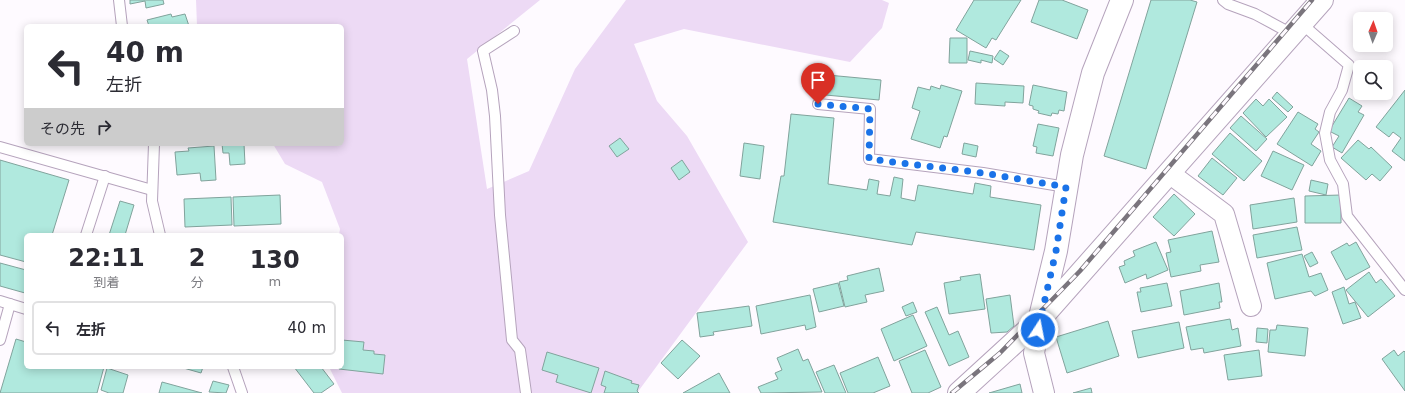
<!DOCTYPE html>
<html lang="ja">
<head>
<meta charset="utf-8">
<style>
  :root { --surface:#fff; --page:#f2f2f3; --text:#2b2b33; --muted:#7c7c81; --line:#e1e1e2 }
  body { margin:0; font-family:"DejaVu Sans","Noto Sans JP",sans-serif; background:var(--page); color:var(--text); height:100vh; display:flex; flex-direction:column; font-size:15px; white-space:nowrap }
  * { box-sizing:border-box; margin:0 }
  p { font-size:13px; color:var(--muted) }
  .icon { flex:none; width:22px; height:22px; fill:none; stroke:currentColor; stroke-width:2; stroke-linecap:round; stroke-linejoin:round }
  .map { position:relative; flex:1; overflow:hidden }
  .details { position:absolute; left:24px; top:233px; width:320px; height:136px; display:flex; flex-direction:column; background:var(--surface); border-radius:6px; box-shadow:0 2px 10px #0003 }
  .details>* { flex:none }
  .banner { position:absolute; left:24px; top:24px; width:320px; height:122px; border-radius:6px; box-shadow:0 2px 10px #0003; background:#fff; color:var(--text); overflow:hidden }
  .needle { width:26px; rotate:2deg }
  .fabs { position:absolute; left:1353px; top:12px; display:grid; gap:8px }
  .fabs a { display:grid; place-items:center; width:40px; height:40px; border-radius:6px; background:var(--surface); box-shadow:0 2px 10px #0003; font-size:20px }
  .pin { position:absolute; display:grid; place-items:center; width:34px; height:34px; color:#fff; margin:-41px -17px; border-radius:50% 50% 50% 0; rotate:-45deg; box-shadow:0 0 4px #0007 }
  .pin .icon { rotate:45deg }
  .me { position:absolute; width:44px; margin:-22px; rotate:11deg; stroke-linejoin:round; filter:drop-shadow(0 0 3px #0008) }
  .turn { display:flex; align-items:center; gap:14px; height:84px; padding:0 16px; font-size:18px }
  .turn .icon { width:52px; height:52px; stroke-width:2.5 }
  .turn b { display:block; font-size:28px; line-height:34px }
  .then { display:flex; align-items:center; height:38px; padding:0 16px; background:#0003; gap:8px; font-size:15px }
  .eta { display:flex; justify-content:space-evenly; align-items:center; height:68px; text-align:center }
  .eta b { font-size:24px; font-weight:600; line-height:28px }
  ul { padding:0; list-style:none }
  li { display:flex; align-items:center; gap:12px; height:54px; margin:0 8px 6px; padding:0 8px; border:2px solid var(--line); border-radius:6px }
  li div { flex:1 }
  li b { display:block; font-size:15px }
  li em { font-style:normal }
  .map>svg:first-child { display:block }
  .green { fill:#eddaf5 }
  .building { fill:#b0e9de; stroke:#81a39c }
  .lines { fill:none; stroke-linecap:round; stroke-linejoin:round }
  .service-casing { stroke:#b5a3bc; stroke-width:12 }
  .minor-casing { stroke:#b5a3bc; stroke-width:22 }
  .tertiary-casing { stroke:#b5a3bc; stroke-width:24 }
  .service { stroke:#fff; stroke-width:10 }
  .minor { stroke:#fff; stroke-width:20 }
  .tertiary { stroke:#fff; stroke-width:22 }
  .rail-casing { stroke:#7a757d; stroke-width:4.5 }
  .rail { stroke:#fefaff; stroke-width:3; stroke-dasharray:9; stroke-linecap:butt }
  .route { stroke:#1a73e8; stroke-width:7; stroke-dasharray:0 12.6 }
</style>
</head>
<body>
<div class="map">
<svg width="1405" height="393" viewBox="0 0 1405 393">
  <rect width="100%" height="100%" fill="#fefaff"/>
  <path class="green" d="M 196,0 L 540,0 L 467,59 L 487,189 L 529,171 L 575,69 L 626,0 L 882,0 L 889,3 L 882,28 L 850,62 L 684,29 L 634,44 L 657,101 L 687,136 L 748,242 L 637,393 L 342,393 L 329,367 L 342,367 L 342,235 L 339,235 L 340,229 L 322,182 L 285,164 L 273,144 L 342,144 L 342,26 L 197,26 Z"/>
  <g class="building">
    <path d="M 130,0 L 163,0 L 164,4 L 146,8 L 145,1 L 130,4 Z"/>
    <path d="M 974,0 L 1021,0 L 996,40 L 992,38 L 986,48 L 956,30 Z"/>
    <path d="M 1039,0 L 1062,0 L 1088,10 L 1077,39 L 1031,22 Z"/>
    <path d="M 1151,0 L 1190,0 L 1197,2 L 1146,169 L 1104,156 Z"/>
    <path d="M 171,14 L 172,17 L 185,14 L 189,26 L 149,26 L 147,20 Z"/>
    <path d="M 950,38 L 967,38 L 967,63 L 949,63 Z"/>
    <path d="M 1000,50 L 1009,56 L 1003,65 L 994,59 Z"/>
    <path d="M 970,51 L 993,56 L 992,63 L 981,60 L 981,63 L 968,60 Z"/>
    <path d="M 817,74 L 881,80 L 879,100 L 815,94 Z"/>
    <path d="M 976,83 L 1024,86 L 1023,103 L 1005,102 L 1005,106 L 975,104 Z"/>
    <path d="M 941,85 L 962,91 L 947,137 L 944,136 L 940,148 L 911,139 L 920,111 L 912,108 L 918,87 L 930,90 L 931,86 L 940,89 Z"/>
    <path d="M 1033,85 L 1067,92 L 1064,111 L 1059,110 L 1058,114 L 1052,113 L 1051,116 L 1038,113 L 1039,111 L 1033,109 L 1033,106 L 1029,105 Z"/>
    <path d="M 1405,90 L 1405,161 L 1392,151 L 1401,138 L 1393,132 L 1389,137 L 1376,127 Z"/>
    <path d="M 1277,92 L 1293,107 L 1288,112 L 1272,98 Z"/>
    <path d="M 1349,98 L 1362,106 L 1358,112 L 1364,115 L 1342,153 L 1332,147 L 1339,136 L 1329,131 Z"/>
    <path d="M 1256,99 L 1263,106 L 1269,99 L 1287,117 L 1266,137 L 1243,113 Z"/>
    <path d="M 1298,112 L 1318,124 L 1315,129 L 1319,132 L 1311,144 L 1321,151 L 1312,166 L 1277,144 Z"/>
    <path d="M 791,114 L 834,118 L 828,184 L 867,190 L 869,179 L 879,181 L 877,194 L 890,196 L 894,177 L 903,179 L 901,198 L 915,201 L 918,185 L 973,194 L 975,183 L 991,186 L 990,197 L 1041,205 L 1034,250 L 916,232 L 912,245 L 773,222 L 781,176 L 784,176 Z"/>
    <path d="M 1241,116 L 1267,139 L 1256,151 L 1230,128 Z"/>
    <path d="M 1038,124 L 1059,128 L 1053,156 L 1036,153 L 1037,147 L 1033,146 Z"/>
    <path d="M 1230,133 L 1262,161 L 1244,181 L 1212,154 Z"/>
    <path d="M 620,138 L 629,149 L 617,157 L 609,146 Z"/>
    <path d="M 1358,140 L 1369,149 L 1371,147 L 1392,167 L 1380,181 L 1372,174 L 1366,180 L 1341,158 Z"/>
    <path d="M 744,143 L 764,146 L 760,179 L 740,176 Z"/>
    <path d="M 964,143 L 978,146 L 976,157 L 962,154 Z"/>
    <path d="M 222,144 L 244,144 L 245,164 L 230,165 L 229,153 L 223,153 Z"/>
    <path d="M 214,146 L 216,180 L 201,181 L 200,173 L 177,175 L 175,152 L 189,151 L 188,148 Z"/>
    <path d="M 1273,151 L 1304,165 L 1292,190 L 1261,176 Z"/>
    <path d="M 1212,158 L 1237,178 L 1223,195 L 1198,176 Z"/>
    <path d="M 0,160 L 69,180 L 52,235 L 26,235 L 26,262 L 0,255 Z"/>
    <path d="M 682,160 L 690,172 L 679,180 L 671,168 Z"/>
    <path d="M 1311,180 L 1328,184 L 1326,195 L 1309,191 Z"/>
    <path d="M 1174,194 L 1195,214 L 1174,236 L 1153,217 Z"/>
    <path d="M 280,195 L 281,224 L 234,226 L 233,197 Z"/>
    <path d="M 1341,195 L 1341,223 L 1305,223 L 1305,196 Z"/>
    <path d="M 231,197 L 232,225 L 185,227 L 184,199 Z"/>
    <path d="M 1294,198 L 1297,222 L 1253,229 L 1250,205 Z"/>
    <path d="M 120,201 L 134,205 L 125,235 L 109,235 Z"/>
    <path d="M 1297,227 L 1302,250 L 1257,258 L 1253,235 Z"/>
    <path d="M 1212,231 L 1219,262 L 1200,265 L 1201,271 L 1171,277 L 1166,253 L 1171,252 L 1168,240 Z"/>
    <path d="M 1156,242 L 1168,270 L 1147,279 L 1146,274 L 1125,283 L 1119,267 L 1125,265 L 1124,261 L 1135,256 L 1133,251 Z"/>
    <path d="M 1356,242 L 1370,267 L 1346,280 L 1331,252 L 1347,243 L 1349,246 Z"/>
    <path d="M 1312,252 L 1318,263 L 1310,267 L 1304,256 Z"/>
    <path d="M 1302,254 L 1309,277 L 1321,273 L 1328,290 L 1315,296 L 1311,291 L 1275,299 L 1267,263 Z"/>
    <path d="M 0,263 L 26,270 L 25,293 L 0,286 Z"/>
    <path d="M 879,268 L 884,291 L 865,295 L 867,302 L 845,307 L 839,282 L 848,280 L 847,276 Z"/>
    <path d="M 1369,272 L 1376,283 L 1381,279 L 1395,296 L 1368,317 L 1346,290 Z"/>
    <path d="M 980,274 L 985,309 L 949,314 L 944,283 L 961,280 L 960,277 Z"/>
    <path d="M 838,283 L 844,306 L 819,312 L 813,289 Z"/>
    <path d="M 1167,283 L 1172,306 L 1141,312 L 1137,292 L 1141,292 L 1140,288 Z"/>
    <path d="M 1219,283 L 1222,302 L 1219,302 L 1220,308 L 1184,315 L 1180,291 Z"/>
    <path d="M 1344,287 L 1349,304 L 1355,302 L 1361,318 L 1343,324 L 1332,292 Z"/>
    <path d="M 810,295 L 816,327 L 806,330 L 805,325 L 761,334 L 756,306 Z"/>
    <path d="M 1010,295 L 1014,326 L 1007,332 L 991,333 L 986,299 Z"/>
    <path d="M 913,302 L 917,312 L 906,316 L 902,307 Z"/>
    <path d="M 749,306 L 752,326 L 713,332 L 714,335 L 700,337 L 697,313 Z"/>
    <path d="M 937,307 L 949,335 L 958,331 L 969,357 L 949,366 L 925,312 Z"/>
    <path d="M 913,315 L 927,346 L 894,361 L 881,329 Z"/>
    <path d="M 1230,319 L 1232,330 L 1238,328 L 1241,346 L 1204,353 L 1203,348 L 1191,350 L 1186,327 Z"/>
    <path d="M 1108,321 L 1119,356 L 1067,373 L 1056,337 Z"/>
    <path d="M 1179,322 L 1184,348 L 1138,358 L 1132,331 Z"/>
    <path d="M 1277,325 L 1308,328 L 1305,356 L 1268,352 L 1270,330 L 1276,330 Z"/>
    <path d="M 1257,328 L 1268,329 L 1267,343 L 1256,342 Z"/>
    <path d="M 16,339 L 26,342 L 26,367 L 104,367 L 97,393 L 0,393 Z"/>
    <path d="M 342,340 L 364,342 L 363,350 L 374,351 L 374,354 L 385,355 L 383,374 L 339,369 L 339,367 L 342,367 Z"/>
    <path d="M 682,340 L 700,356 L 678,379 L 661,363 Z"/>
    <path d="M 798,349 L 803,361 L 808,359 L 822,392 L 761,393 L 758,387 L 778,379 L 775,373 L 782,370 L 777,358 Z"/>
    <path d="M 925,350 L 941,387 L 928,393 L 912,393 L 899,361 Z"/>
    <path d="M 1259,350 L 1262,376 L 1228,380 L 1224,355 Z"/>
    <path d="M 1394,350 L 1398,356 L 1404,351 L 1405,352 L 1405,391 L 1382,359 Z"/>
    <path d="M 547,352 L 599,368 L 591,393 L 556,382 L 558,375 L 542,370 Z"/>
    <path d="M 878,357 L 890,386 L 873,393 L 848,393 L 840,373 Z"/>
    <path d="M 834,365 L 846,393 L 825,393 L 816,372 Z"/>
    <path d="M 180,367 L 203,367 L 201,373 Z"/>
    <path d="M 294,367 L 321,367 L 334,384 L 321,393 L 314,393 Z"/>
    <path d="M 107,368 L 128,375 L 123,393 L 109,393 L 101,390 Z"/>
    <path d="M 605,371 L 632,381 L 631,383 L 639,385 L 637,391 L 639,393 L 604,393 L 606,387 L 601,385 Z"/>
    <path d="M 719,373 L 730,393 L 683,393 Z"/>
    <path d="M 213,381 L 229,385 L 226,393 L 209,392 Z"/>
    <path d="M 162,382 L 202,393 L 159,393 Z"/>
    <path d="M 1020,384 L 1022,393 L 989,393 Z"/>
    <path d="M 1091,388 L 1092,393 L 1073,393 Z"/>
  </g>
  <g class="lines">
    <defs>
      <g id="service">
        <path d="M 119,0 L 122,26"/>
        <path d="M 1223,0 L 1228,4 L 1255,14 L 1292,34"/>
        <path d="M 1302,24 L 1349,65 L 1342,90 L 1330,112 L 1325,133 L 1330,160 L 1343,184 L 1347,216 L 1405,290"/>
        <path d="M 514,31 L 483,51 L 492,90 L 495,116 L 500,215 L 512,340 L 520,350 L 526,393"/>
        <path d="M 818,104 L 870,109 L 869,159 L 983,173 L 1066,187"/>
        <path d="M 154,144 L 152,201 L 160,235"/>
        <path d="M 0,147 L 152,190"/>
        <path d="M 86,235 L 105,176"/>
        <path d="M 0,301 L 26,309"/>
        <path d="M 0,340 L 10,304"/>
        <path d="M 233,367 L 242,393"/>
      </g>
      <g id="minor">
        <path d="M 1169,173 L 1224,214 L 1251,306"/>
        <path d="M 1040,319 L 1034,353 L 1044,393"/>
      </g>
      <g id="tertiary">
        <path d="M 1040,317 L 1056,251 L 1072,155 L 1093,73 L 1122,0"/>
        <path d="M 959,393 L 1040,319 L 1322,0"/>
      </g>
    </defs>
    <use href="#service" class="service-casing"/>
    <use href="#minor" class="minor-casing"/>
    <use href="#tertiary" class="tertiary-casing"/>
    <use href="#service" class="service"/>
    <use href="#minor" class="minor"/>
    <use href="#tertiary" class="tertiary"/>
    <defs>
      <path id="rail" d="M 952,393 L 1000,353 L 1080,271 L 1312,0"/>
    </defs>
    <use href="#rail" class="rail-casing"/>
    <use href="#rail" class="rail"/>
  </g>
  <g class="lines">
    <path class="route" d="M 818,104 L 870,109 L 869,159 L 983,173 L 1066,187 L 1056,251 L 1038,330"/>
  </g>
</svg>
<div class="fabs">
<a><svg class="needle" viewBox="-14 -14 28 28"><path d="M0-13l5 13h-10z" fill="#e53935"/><path d="M0 13l5-13h-10z" fill="#7c7c81"/></svg></a>
<a><svg class="icon" aria-label="search" viewBox="0 0 24 24"><circle cx="10" cy="10" r="6"/><path d="M15 15l6 6"/></svg></a>
</div>
<div class="pin" style="left:818px;top:104px;background:#d93025"><svg class="icon" aria-label="arrive" viewBox="0 0 24 24"><path d="M6 21V4h12l-3 4 3 4H6"/></svg></div>
<svg class="me" style="left:1038px;top:330px" viewBox="-20 -20 40 40"><circle r="17" fill="#1a73e8" stroke="#fff" stroke-width="3"/><path d="M0-11L8 9 0 5-8 9z" fill="#fff"/></svg>
<div class="banner">
<div class="turn"><svg class="icon" aria-label="left" viewBox="0 0 24 24"><path d="M17 20v-9H6M10 6l-5 5 5 5"/></svg><div><b>40 m</b>左折</div></div>
<div class="then">その先<svg class="icon" aria-label="right" viewBox="0 0 24 24"><path d="M7 20v-9h11M14 6l5 5-5 5"/></svg></div>
</div>
<section class="details">
<div class="eta">
<div><b>22:11</b><p>到着</p></div>
<div><b>2</b><p>分</p></div>
<div><b>130</b><p>m</p></div>
</div>
<ul>
<li><svg class="icon" aria-label="left" viewBox="0 0 24 24"><path d="M17 20v-9H6M10 6l-5 5 5 5"/></svg><div><b>左折</b></div><em>40 m</em></li>
</ul>
</section>
</div>
</body>
</html>
